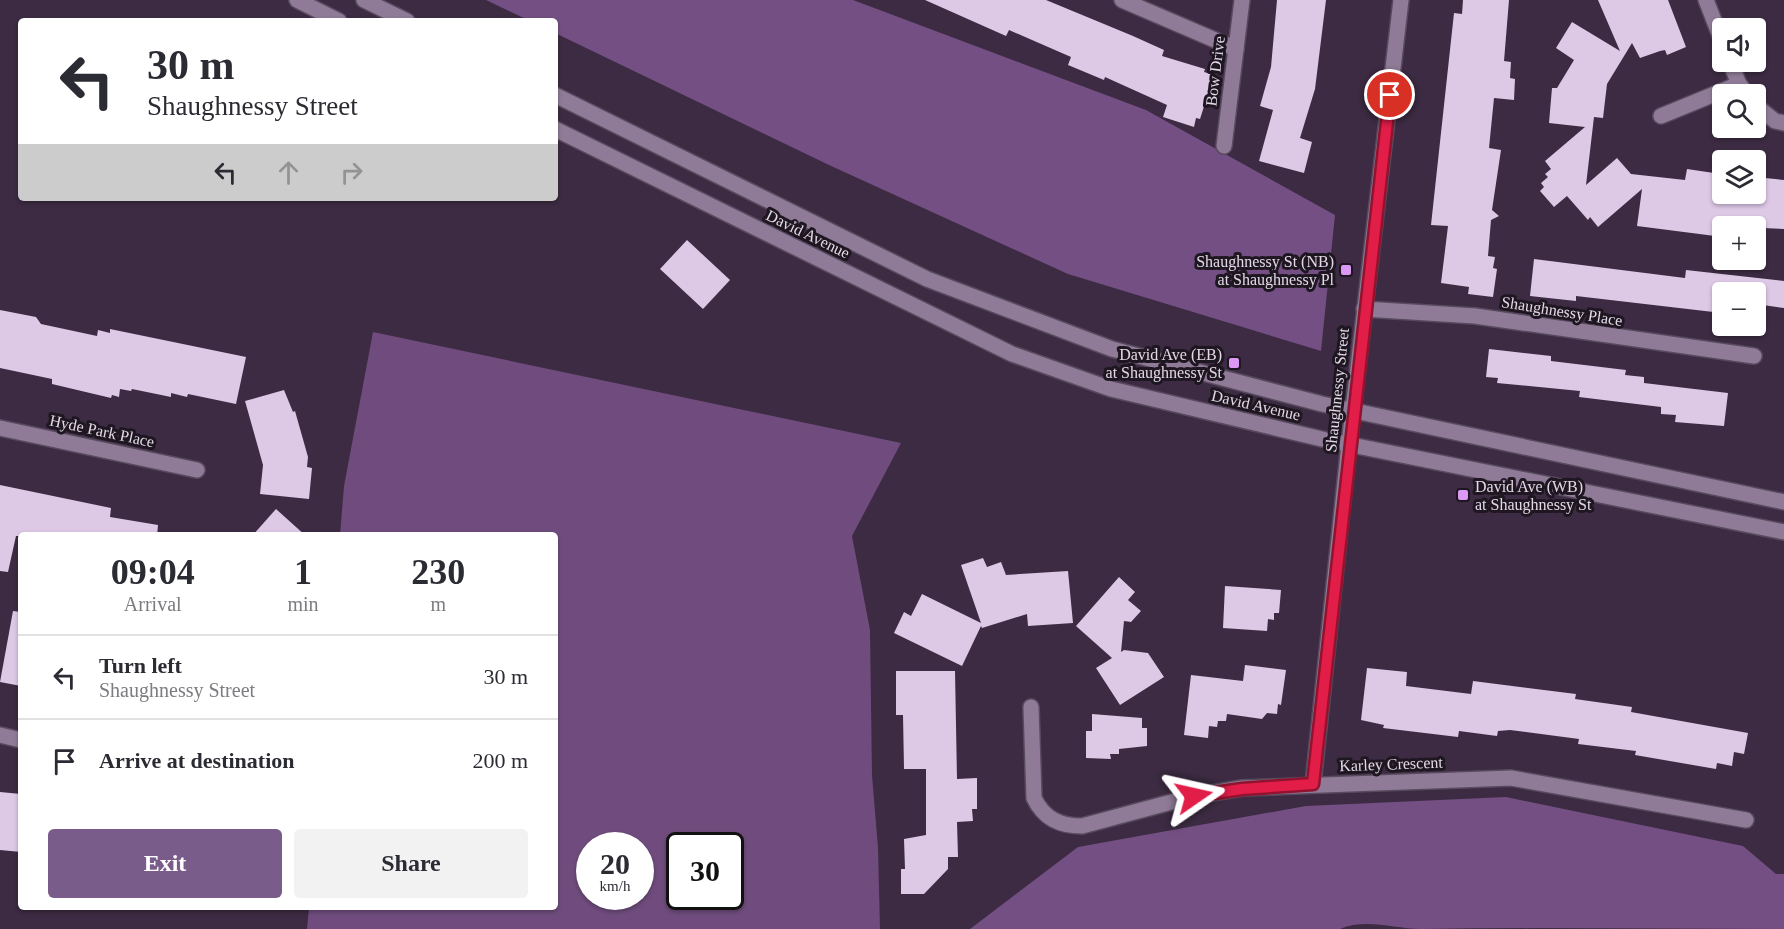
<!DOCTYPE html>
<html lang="en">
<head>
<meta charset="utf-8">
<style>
  :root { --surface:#fff; --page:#f2f2f3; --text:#2b2b33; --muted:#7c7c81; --line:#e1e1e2; --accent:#7a5c8a }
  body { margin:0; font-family:"Times New Roman",serif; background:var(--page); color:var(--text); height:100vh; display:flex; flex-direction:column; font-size:22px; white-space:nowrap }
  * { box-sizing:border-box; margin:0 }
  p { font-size:20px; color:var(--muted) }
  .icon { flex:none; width:33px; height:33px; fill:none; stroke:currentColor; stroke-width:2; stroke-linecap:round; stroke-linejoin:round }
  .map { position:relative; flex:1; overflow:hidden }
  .details { position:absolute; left:18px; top:532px; width:540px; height:378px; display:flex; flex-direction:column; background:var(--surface); border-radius:6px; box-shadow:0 2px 4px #0004 }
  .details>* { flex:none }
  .banner { position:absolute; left:18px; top:18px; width:540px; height:183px; border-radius:6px; box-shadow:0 2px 4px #0004; background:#fff; color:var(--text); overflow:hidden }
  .tools { position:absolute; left:1712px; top:18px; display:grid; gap:12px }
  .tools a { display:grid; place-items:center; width:54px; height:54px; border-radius:6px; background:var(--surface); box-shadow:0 2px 4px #0004; font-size:30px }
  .speed { position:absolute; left:576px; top:832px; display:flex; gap:12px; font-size:30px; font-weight:700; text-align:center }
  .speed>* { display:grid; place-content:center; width:78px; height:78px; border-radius:50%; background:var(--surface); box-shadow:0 2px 4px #0004; line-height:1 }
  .speed small { font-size:15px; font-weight:400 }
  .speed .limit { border:3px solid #111; border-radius:9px; background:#fff; color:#111 }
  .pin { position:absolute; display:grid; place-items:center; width:51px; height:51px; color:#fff; margin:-26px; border:3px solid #fff; border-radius:50%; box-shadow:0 2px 6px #0007 }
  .me { position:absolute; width:66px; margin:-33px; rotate:79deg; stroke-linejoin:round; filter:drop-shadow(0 0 4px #0008) }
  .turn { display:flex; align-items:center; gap:21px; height:126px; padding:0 30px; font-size:27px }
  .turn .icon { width:78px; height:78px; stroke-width:2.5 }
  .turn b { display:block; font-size:42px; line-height:51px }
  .lanes { display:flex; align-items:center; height:57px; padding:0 30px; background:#0003; justify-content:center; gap:30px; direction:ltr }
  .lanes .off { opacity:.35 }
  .eta { display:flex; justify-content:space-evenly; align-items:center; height:102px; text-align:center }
  .eta b { font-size:36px; font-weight:700; line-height:42px }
  .action { display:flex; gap:12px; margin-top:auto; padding:12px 30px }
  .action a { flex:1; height:69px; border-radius:6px; background:var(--accent); color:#fff; font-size:24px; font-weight:700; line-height:69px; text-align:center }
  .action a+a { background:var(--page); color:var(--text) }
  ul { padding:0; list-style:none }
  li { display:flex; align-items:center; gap:18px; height:84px; padding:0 30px; border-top:2px solid var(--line) }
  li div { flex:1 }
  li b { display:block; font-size:22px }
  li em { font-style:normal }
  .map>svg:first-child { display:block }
  .green { fill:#6f4c7d; fill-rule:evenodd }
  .forest { fill:#744f83 }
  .building { fill:#ddc8e6 }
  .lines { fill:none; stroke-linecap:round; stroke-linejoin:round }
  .street-casing { stroke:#584a5e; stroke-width:18 }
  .secondary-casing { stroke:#584a5e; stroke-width:18 }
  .street { stroke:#8f7b97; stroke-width:15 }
  .secondary { stroke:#8f7b97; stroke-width:15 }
  .route-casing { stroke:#92132f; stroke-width:15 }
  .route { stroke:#e11d48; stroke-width:10 }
  .poi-dot { fill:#db99f5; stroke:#1e1721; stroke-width:2 }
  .labels { text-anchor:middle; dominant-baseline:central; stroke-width:6; stroke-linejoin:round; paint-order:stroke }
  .street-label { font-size:16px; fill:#e2d8e7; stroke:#1e1721 }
  .poi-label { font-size:16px; fill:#e2d8e7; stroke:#1e1721; text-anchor:end }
</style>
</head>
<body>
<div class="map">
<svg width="1784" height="929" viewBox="0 0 1784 929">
  <rect width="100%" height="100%" fill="#3c2b42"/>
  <path class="green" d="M 373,332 L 901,443 L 852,536 L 870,630 L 872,775 L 878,848 L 880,929 L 307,929 L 309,908 L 555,908 L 555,536 L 340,535 L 344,486 ZM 590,846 L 640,846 L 640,897 L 590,897 ZM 680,846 L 730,846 L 730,897 L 680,897 Z"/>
  <g class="forest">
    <path d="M 486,0 L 853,0 L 1146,110 L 1335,215 L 1321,351 L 1068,274 L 829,165 L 555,33 L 555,21 L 530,21 Z"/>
    <path d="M 1506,797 L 1743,846 L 1776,874 L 1784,874 L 1784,929 C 1663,929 1542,927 1421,929 C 1394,929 1366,918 1340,929 L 970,929 L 1078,847 L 1306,806 Z"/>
  </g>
  <g class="building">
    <path d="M 925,0 L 1046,0 L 1133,36 L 1164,50 L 1162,56 L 1205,69 L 1204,72 L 1214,75 L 1200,119 L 1196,118 L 1194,127 L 1163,117 L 1167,105 L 1105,77 L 1104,80 L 1068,65 L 1071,57 L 1009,30 L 1006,36 Z"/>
    <path d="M 1277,0 L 1326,0 L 1315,89 L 1300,138 L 1312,142 L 1304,173 L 1259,161 L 1273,110 L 1260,106 L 1271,67 Z"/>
    <path d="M 1463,0 L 1509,0 L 1504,61 L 1511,62 L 1510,78 L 1515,79 L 1514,100 L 1494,98 L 1489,148 L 1501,150 L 1492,210 L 1499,216 L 1491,220 L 1488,256 L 1495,257 L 1493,268 L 1497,269 L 1493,297 L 1468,294 L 1469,287 L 1441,283 L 1448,226 L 1431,225 L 1454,13 L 1462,14 Z"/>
    <path d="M 1598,0 L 1668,0 L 1686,47 L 1667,55 L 1665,50 L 1660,51 L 1640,58 L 1632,43 L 1607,84 L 1603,118 L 1594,117 L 1586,185 L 1617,158 L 1631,174 L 1685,180 L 1687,169 L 1714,173 L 1713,177 L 1722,178 L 1722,194 L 1755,194 L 1755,177 L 1784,180 L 1784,229 L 1716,226 L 1715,236 L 1637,226 L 1642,189 L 1598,227 L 1590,217 L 1588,220 L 1567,196 L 1554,207 L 1540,191 L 1544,187 L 1541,183 L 1548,177 L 1545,174 L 1551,169 L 1545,161 L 1585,127 L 1549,123 L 1552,88 L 1557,88 L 1574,60 L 1556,48 L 1572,22 L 1620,51 Z"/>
    <path d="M 687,240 L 730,280 L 703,309 L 660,269 Z"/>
    <path d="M 1534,259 L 1685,278 L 1686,270 L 1784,281 L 1784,308 L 1763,305 L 1764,292 L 1722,292 L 1722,313 L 1576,296 L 1576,301 L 1530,296 Z"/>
    <path d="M 0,310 L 36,317 L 41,324 L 97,336 L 98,330 L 110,333 L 110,329 L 246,357 L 236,404 L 188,394 L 187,397 L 171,393 L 171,397 L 132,389 L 131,391 L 120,389 L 119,397 L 112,395 L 111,398 L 52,384 L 52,379 L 0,368 Z"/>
    <path d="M 1489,349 L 1551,356 L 1551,361 L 1626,370 L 1625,375 L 1644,377 L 1644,383 L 1728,393 L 1724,426 L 1675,422 L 1676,415 L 1661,414 L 1661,407 L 1579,397 L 1580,391 L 1497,383 L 1498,378 L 1486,377 Z"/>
    <path d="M 284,390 L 293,412 L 295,411 L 308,457 L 307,467 L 312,468 L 309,499 L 260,494 L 263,465 L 245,401 Z"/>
    <path d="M 0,485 L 111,508 L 110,517 L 158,525 L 157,536 L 16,536 L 8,572 L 0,571 Z"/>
    <path d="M 276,509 L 306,536 L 252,536 Z"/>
    <path d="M 983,558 L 987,567 L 1001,562 L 1006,575 L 1068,571 L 1073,623 L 1028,626 L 1027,614 L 982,628 L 981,626 L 962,666 L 894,633 L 904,612 L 911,616 L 922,594 L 981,623 L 961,565 Z"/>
    <path d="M 1119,577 L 1135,592 L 1128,600 L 1141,611 L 1131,622 L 1124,621 L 1121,652 L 1124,650 L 1148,653 L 1164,677 L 1120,705 L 1096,668 L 1112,658 L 1076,626 Z"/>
    <path d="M 1225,586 L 1281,590 L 1279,613 L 1274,613 L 1274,620 L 1268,619 L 1267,631 L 1223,628 Z"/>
    <path d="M 13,611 L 21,612 L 21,686 L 0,682 Z"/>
    <path d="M 1245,665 L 1286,670 L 1281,705 L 1278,704 L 1277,714 L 1267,713 L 1262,719 L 1227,714 L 1226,721 L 1218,721 L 1217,727 L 1209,726 L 1208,738 L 1184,735 L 1191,675 L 1243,681 Z"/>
    <path d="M 1367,668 L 1407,672 L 1406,686 L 1471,694 L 1473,681 L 1576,694 L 1575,699 L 1632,707 L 1631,712 L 1748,733 L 1744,754 L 1734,752 L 1732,766 L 1717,763 L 1716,769 L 1635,755 L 1636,751 L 1578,744 L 1579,739 L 1510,730 L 1498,731 L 1497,736 L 1459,731 L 1458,737 L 1383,728 L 1384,725 L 1361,720 Z"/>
    <path d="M 896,671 L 955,671 L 957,779 L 977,778 L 977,809 L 972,809 L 973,821 L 957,822 L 958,857 L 948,857 L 948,869 L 924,894 L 901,894 L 901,869 L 905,869 L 904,839 L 926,835 L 926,769 L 904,769 L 903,715 L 896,715 Z"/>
    <path d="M 1092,714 L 1142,718 L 1142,728 L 1147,728 L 1147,746 L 1119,749 L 1119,754 L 1110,754 L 1111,759 L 1086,758 L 1086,731 L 1092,731 Z"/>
    <path d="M 0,792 L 21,794 L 21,852 L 0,850 Z"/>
  </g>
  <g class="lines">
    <defs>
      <g id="street">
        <path d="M 1122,0 L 1236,49"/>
        <path d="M 1706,0 L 1722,41"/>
        <path d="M 1730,62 L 1739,84 L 1747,94"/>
        <path d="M 1755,105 L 1775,121 L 1784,123"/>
        <path d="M 1661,116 L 1739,84"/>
        <path d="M 1224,146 L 1242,0"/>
        <path d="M 1364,309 L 1475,316 L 1754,356"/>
        <path d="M 0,428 L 197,470"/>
        <path d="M 1031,707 L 1034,798 C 1044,819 1060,826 1082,826 L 1194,796 L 1242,788 L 1511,778 L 1746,820"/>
        <path d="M 0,735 L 21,740"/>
        <path d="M 1313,784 L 1349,444"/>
      </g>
      <g id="secondary">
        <path d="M 297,0 L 339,21"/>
        <path d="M 364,0 L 407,21"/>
        <path d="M 555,95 L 927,279 L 1112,349 L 1322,404 L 1784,502"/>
        <path d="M 555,129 L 1012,354 L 1111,389 L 1322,439 L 1784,532"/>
        <path d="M 1349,444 L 1401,0"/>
      </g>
    </defs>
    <use href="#street" class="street-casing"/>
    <use href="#secondary" class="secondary-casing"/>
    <use href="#street" class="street"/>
    <use href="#secondary" class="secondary"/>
  </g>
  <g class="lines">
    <defs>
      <path id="route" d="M 1194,796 L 1242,789 L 1313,784 L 1390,95"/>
    </defs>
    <use href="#route" class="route-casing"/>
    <use href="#route" class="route"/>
  </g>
  <g class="poi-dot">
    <rect x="1340" y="264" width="12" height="12" rx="3"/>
    <rect x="1228" y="357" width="12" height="12" rx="3"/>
    <rect x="1457" y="489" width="12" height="12" rx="3"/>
  </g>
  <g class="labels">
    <g class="street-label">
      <text transform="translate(1215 71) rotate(-83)">Bow Drive</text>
      <text transform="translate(808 234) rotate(26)">David Avenue</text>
      <text transform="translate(1562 311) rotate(9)">Shaughnessy Place</text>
      <text transform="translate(1337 390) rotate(-84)">Shaughnessy Street</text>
      <text transform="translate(1256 405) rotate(13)">David Avenue</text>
      <text transform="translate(102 431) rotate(12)">Hyde Park Place</text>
      <text transform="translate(1391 764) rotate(-2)">Karley Crescent</text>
    </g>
    <g class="poi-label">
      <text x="1334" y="261">Shaughnessy St (NB)<tspan x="1334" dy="18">at Shaughnessy Pl</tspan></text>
      <text x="1222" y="354">David Ave (EB)<tspan x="1222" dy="18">at Shaughnessy St</tspan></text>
      <text x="1475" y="486" text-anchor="start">David Ave (WB)<tspan x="1475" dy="18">at Shaughnessy St</tspan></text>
    </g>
  </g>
</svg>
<div class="tools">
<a><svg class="icon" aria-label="sound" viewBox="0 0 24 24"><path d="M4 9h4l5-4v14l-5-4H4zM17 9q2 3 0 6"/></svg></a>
<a><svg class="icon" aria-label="search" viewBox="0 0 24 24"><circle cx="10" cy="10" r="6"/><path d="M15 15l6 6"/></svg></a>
<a><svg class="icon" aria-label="layers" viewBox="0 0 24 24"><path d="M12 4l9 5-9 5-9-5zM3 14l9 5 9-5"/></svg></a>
<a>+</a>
<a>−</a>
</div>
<div class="speed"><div>20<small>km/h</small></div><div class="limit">30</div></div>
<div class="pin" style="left:1390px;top:95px;background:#d93025"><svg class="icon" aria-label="arrive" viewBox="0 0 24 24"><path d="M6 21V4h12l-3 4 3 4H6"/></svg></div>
<svg class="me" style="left:1194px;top:796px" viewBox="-20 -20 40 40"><path d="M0-17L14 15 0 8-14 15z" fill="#e11d48" stroke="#fff" stroke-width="4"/></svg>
<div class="banner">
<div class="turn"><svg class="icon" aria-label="left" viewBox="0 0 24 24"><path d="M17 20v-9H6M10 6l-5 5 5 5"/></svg><div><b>30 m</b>Shaughnessy Street</div></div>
<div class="lanes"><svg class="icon" aria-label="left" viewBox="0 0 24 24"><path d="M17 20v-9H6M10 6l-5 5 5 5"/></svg><svg class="icon off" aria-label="ahead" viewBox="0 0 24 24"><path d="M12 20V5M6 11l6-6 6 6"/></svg><svg class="icon off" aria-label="right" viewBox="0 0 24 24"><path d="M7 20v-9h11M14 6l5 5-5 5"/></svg></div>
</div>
<section class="details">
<div class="eta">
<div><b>09:04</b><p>Arrival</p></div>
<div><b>1</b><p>min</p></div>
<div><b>230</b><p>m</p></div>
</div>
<ul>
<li><svg class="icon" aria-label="left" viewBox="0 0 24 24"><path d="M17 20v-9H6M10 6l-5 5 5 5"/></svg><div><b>Turn left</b><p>Shaughnessy Street</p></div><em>30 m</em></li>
<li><svg class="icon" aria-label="arrive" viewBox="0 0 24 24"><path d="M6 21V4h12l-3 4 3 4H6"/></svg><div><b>Arrive at destination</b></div><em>200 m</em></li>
</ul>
<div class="action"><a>Exit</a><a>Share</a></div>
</section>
</div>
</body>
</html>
